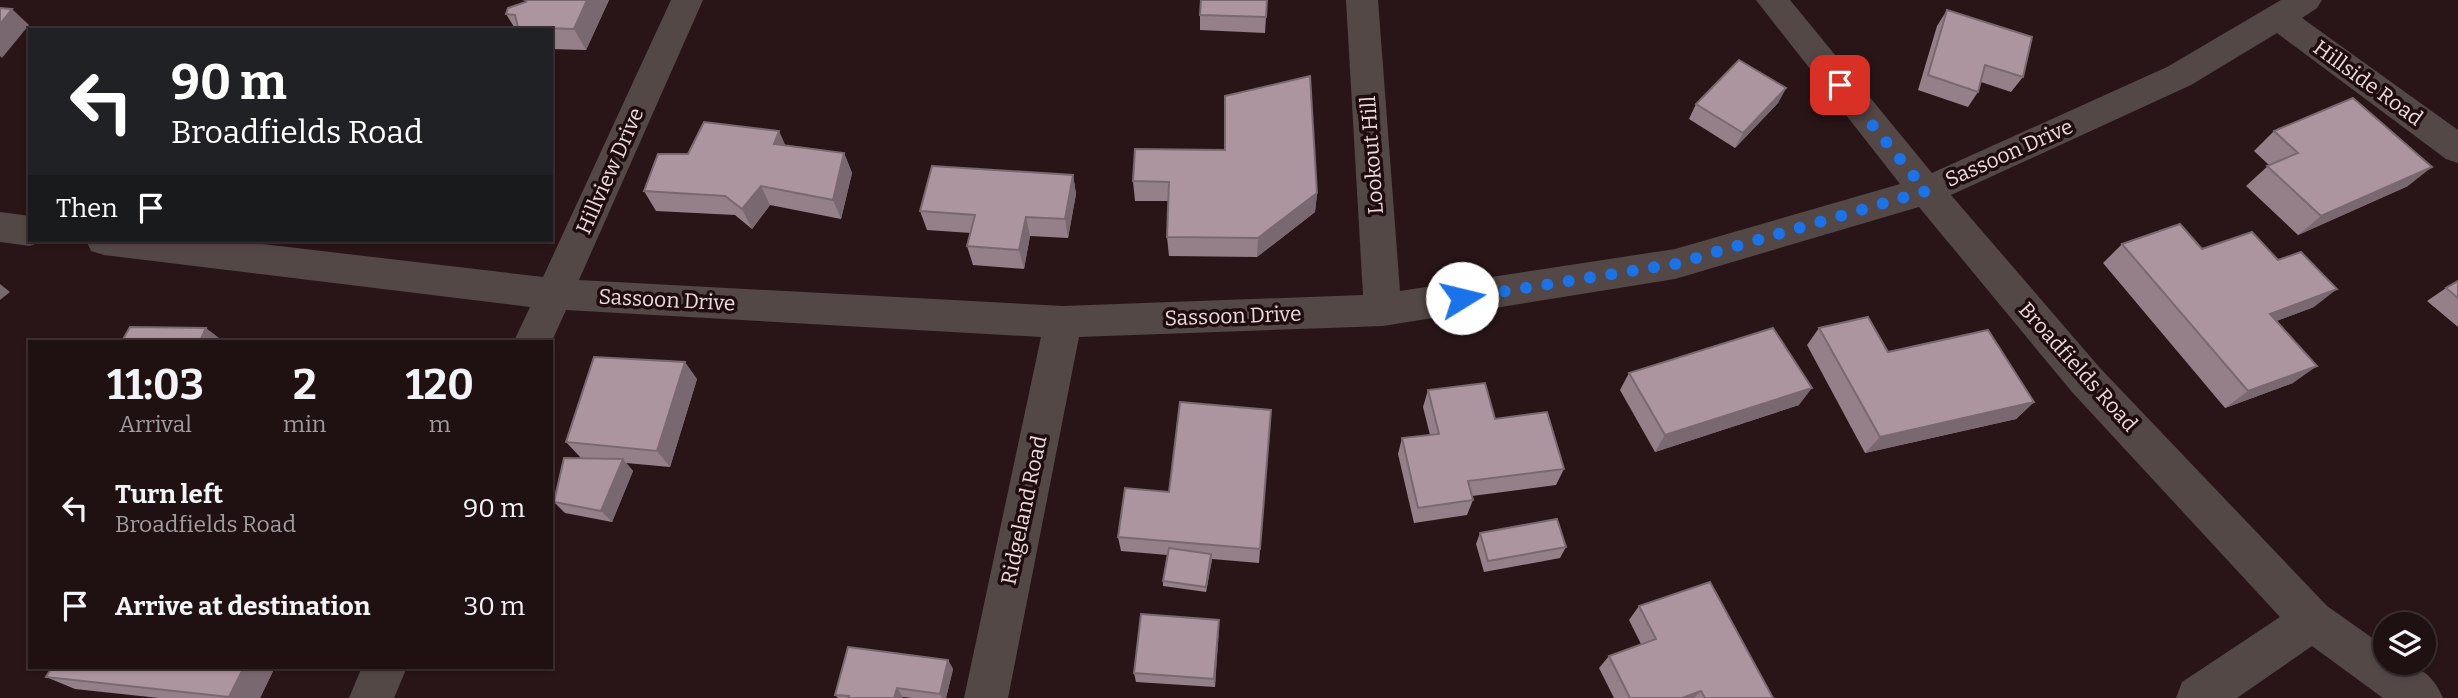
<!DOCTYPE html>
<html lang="en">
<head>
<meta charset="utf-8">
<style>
  :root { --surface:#1f1012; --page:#27191b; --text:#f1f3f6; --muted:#a19d9f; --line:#3c3032 }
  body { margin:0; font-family:Bitter,serif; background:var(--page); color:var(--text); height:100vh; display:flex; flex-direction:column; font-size:26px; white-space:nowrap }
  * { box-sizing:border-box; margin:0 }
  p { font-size:23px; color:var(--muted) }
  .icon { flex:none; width:38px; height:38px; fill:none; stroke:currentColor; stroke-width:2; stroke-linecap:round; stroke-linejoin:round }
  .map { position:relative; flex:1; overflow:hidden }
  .details { position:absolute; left:28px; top:340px; width:525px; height:329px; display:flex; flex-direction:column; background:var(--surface); border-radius:0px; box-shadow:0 2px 5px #0004,0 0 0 2px var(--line) }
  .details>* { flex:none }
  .banner { position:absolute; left:28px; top:28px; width:525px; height:214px; border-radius:0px; box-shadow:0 2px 5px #0004,0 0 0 2px var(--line); background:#202124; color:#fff; overflow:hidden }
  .tools { position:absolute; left:2373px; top:612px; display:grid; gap:14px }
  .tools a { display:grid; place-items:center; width:63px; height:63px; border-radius:50%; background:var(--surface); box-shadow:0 2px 5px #0004,0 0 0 2px var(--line); font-size:35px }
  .pin { position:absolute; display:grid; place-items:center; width:60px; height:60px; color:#fff; margin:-30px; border-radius:14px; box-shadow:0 4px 10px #0006 }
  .me { position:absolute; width:77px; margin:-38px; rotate:81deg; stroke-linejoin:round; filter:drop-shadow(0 0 5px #0008) }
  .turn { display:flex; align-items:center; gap:24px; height:147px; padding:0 28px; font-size:32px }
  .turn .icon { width:91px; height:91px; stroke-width:2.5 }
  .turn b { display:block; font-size:49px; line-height:60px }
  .then { display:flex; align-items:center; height:66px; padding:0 28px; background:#0003; gap:14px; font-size:26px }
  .eta { display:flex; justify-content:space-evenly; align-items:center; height:119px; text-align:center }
  .eta b { font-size:42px; font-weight:700; line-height:49px }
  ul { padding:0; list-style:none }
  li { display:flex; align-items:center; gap:21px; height:98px; padding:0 28px }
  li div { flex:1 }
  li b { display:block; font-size:26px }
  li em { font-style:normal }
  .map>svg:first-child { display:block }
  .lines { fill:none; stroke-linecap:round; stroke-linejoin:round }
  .minor { fill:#534846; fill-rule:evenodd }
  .wall { fill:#958089 }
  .shaded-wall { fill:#79686f }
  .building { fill:#ad959f; stroke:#79686f; stroke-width:2 }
  .route { stroke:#1a73e8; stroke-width:12; stroke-dasharray:0 21.6 }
  .labels { text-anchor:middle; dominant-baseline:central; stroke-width:7; stroke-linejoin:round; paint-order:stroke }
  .street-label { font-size:21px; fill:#ebdcdd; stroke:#1f0c0f }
</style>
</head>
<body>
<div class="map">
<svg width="2458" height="698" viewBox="0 0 2458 698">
  <rect width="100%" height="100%" fill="#291518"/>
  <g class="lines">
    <g class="minor">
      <path d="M 671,0 L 703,0 L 579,280 L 1063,306 L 1363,295 L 1346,0 L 1378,0 L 1400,291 L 1675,249 L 1900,184 L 1756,0 L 1790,0 L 1932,173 L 2167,67 L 2281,0 L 2322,0 L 2317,8 L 2302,18 L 2458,130 L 2458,163 L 2446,159 L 2277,33 L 2191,85 L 1951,195 L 2100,368 L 2327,606 L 2385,647 L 2385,663 C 2414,663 2431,670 2443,698 L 2383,698 L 2312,646 L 2237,698 L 2176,698 L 2182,682 L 2280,617 L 2072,392 L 1919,207 L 1675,279 L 1383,326 L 1079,337 L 1008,698 L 964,698 L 1041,337 L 566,310 L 551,343 L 514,341 L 530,307 L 104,255 L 91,251 L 86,240 L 228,240 L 543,277 Z"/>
      <path d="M 0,212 L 30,216 L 30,240 L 43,241 L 30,246 L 0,242 Z"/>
      <path d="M 362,667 L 407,667 L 394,698 L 349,698 Z"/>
    </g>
  </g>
  <g class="wall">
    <path d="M 522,0 L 609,0 L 586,50 L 551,49 L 551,30 L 516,30 L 506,14 L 527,1 Z"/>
    <path d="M 1267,0 L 1265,33 L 1200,30 L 1200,15 Z"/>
    <path d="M 1947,10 L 2023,77 L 2011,92 L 1981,82 L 1978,92 L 1968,107 L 1918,90 L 1937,26 Z"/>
    <path d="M 1786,88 L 1778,103 L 1735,148 L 1689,119 L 1696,104 Z"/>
    <path d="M 2274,131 L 2408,186 L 2298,235 L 2246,186 L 2269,165 L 2254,151 Z"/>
    <path d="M 786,145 L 844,153 L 852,173 L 841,219 L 770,205 L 752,229 L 735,215 L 656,211 L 644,191 L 688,154 Z"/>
    <path d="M 1135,149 L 1317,193 L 1315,212 L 1257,257 L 1169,256 L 1167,237 L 1169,201 L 1135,201 L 1133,181 Z"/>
    <path d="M 1073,175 L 1076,194 L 1068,238 L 1030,236 L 1024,269 L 973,265 L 967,246 L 971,233 L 927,230 L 920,211 Z"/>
    <path d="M 2122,244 L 2202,249 L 2314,307 L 2276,321 L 2293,383 L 2225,408 L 2103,263 Z"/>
    <path d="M 2458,281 L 2458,327 L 2427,301 L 2446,288 Z"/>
    <path d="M 1819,328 L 1888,352 L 2034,402 L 2016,419 L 1865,453 L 1807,345 Z"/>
    <path d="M 1629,373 L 1799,405 L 1655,452 L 1620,390 Z"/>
    <path d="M 697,379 L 670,467 L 626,463 L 633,471 L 612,522 L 565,513 L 554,502 L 581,458 L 566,442 Z"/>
    <path d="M 1428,390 L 1495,419 L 1564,469 L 1556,485 L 1472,496 L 1473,500 L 1467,515 L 1414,523 L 1398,454 L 1402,438 L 1430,435 L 1423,407 Z"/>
    <path d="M 1271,410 L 1259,563 L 1212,559 L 1206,592 L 1163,586 L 1163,581 L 1167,555 L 1121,551 L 1118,537 L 1169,492 Z"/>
    <path d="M 1480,533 L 1566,547 L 1560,558 L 1484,572 L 1476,544 Z"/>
    <path d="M 1639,606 L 1773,698 L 1614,698 L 1599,668 L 1609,656 L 1641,644 L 1629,620 Z"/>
    <path d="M 1219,620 L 1215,687 L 1136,682 L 1134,673 Z"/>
    <path d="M 948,660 L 953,669 L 946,698 L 912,698 L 903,697 L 902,698 L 838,698 L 835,695 Z"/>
    <path d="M 52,667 L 275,667 L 260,698 L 159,698 L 75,689 L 46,677 Z"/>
  </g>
  <g class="shaded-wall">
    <path d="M 587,0 L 609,0 L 586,50 L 574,29 Z"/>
    <path d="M 12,9 L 29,25 L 2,58 L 0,56 L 0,24 Z"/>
    <path d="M 1786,88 L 1778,103 L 1735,148 L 1743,133 Z"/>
    <path d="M 779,131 L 788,151 L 774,144 Z"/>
    <path d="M 844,153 L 852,173 L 841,219 L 833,200 Z"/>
    <path d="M 2432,167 L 2408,186 L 2298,235 L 2321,216 Z"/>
    <path d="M 1073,175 L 1076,194 L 1068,238 L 1065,219 Z"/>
    <path d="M 761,186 L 770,205 L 752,229 L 742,209 Z"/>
    <path d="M 1317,193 L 1315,212 L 1257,257 L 1258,238 Z"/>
    <path d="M 1026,217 L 1030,236 L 1024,269 L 1019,250 Z"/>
    <path d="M 0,284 L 10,292 L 0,300 Z"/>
    <path d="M 2337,289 L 2314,307 L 2247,332 L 2270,314 Z"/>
    <path d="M 206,328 L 223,341 L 200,341 Z"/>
    <path d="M 685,362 L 697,379 L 670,467 L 657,451 Z"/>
    <path d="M 2317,366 L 2293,383 L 2225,408 L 2248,391 Z"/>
    <path d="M 1812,388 L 1799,405 L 1655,452 L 1665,435 Z"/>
    <path d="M 2034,402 L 2016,419 L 1865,453 L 1880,437 Z"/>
    <path d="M 623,459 L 633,471 L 612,522 L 601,511 Z"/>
    <path d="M 1211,554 L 1212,560 L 1206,592 L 1206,587 Z"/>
    <path d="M 1219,620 L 1219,629 L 1215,687 L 1214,679 Z"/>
    <path d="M 948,660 L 953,669 L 946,698 L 942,698 L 940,694 Z"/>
    <path d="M 244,667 L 275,667 L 260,698 L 232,698 L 229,697 Z"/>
    <path d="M 897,688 L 903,697 L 902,698 L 894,698 Z"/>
    <path d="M 1701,691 L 1694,698 L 1682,698 Z"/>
  </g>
  <g class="building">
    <path d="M 527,0 L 587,0 L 574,29 L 518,27 L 515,15 L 506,14 L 508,8 L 526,2 Z"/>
    <path d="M 1201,0 L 1267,0 L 1266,17 L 1200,15 Z"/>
    <path d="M 0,8 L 12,9 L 0,24 Z"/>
    <path d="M 1947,10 L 2032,37 L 2023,77 L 1985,65 L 1978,92 L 1928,75 Z"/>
    <path d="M 1739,60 L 1786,88 L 1743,133 L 1696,104 Z"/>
    <path d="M 1310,76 L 1317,193 L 1258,238 L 1167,237 L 1169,182 L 1133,181 L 1135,149 L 1225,150 L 1225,96 Z"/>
    <path d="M 2353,98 L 2432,167 L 2321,216 L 2267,166 L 2298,153 L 2274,131 Z"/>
    <path d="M 704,122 L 779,131 L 774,144 L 844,153 L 833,200 L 761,186 L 742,209 L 725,196 L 644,191 L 658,154 L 688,154 Z"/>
    <path d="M 932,166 L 1073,175 L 1065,219 L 1026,217 L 1019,250 L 967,246 L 975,215 L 920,211 Z"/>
    <path d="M 2180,224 L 2202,249 L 2252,232 L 2278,260 L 2301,252 L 2337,289 L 2270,314 L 2317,366 L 2248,391 L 2122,244 Z"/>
    <path d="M 2458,281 L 2458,298 L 2446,288 Z"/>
    <path d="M 1868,317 L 1888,352 L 1988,330 L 2034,402 L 1880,437 L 1819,328 Z"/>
    <path d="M 130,327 L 206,328 L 200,341 L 122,341 Z"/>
    <path d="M 1773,328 L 1812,388 L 1665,435 L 1629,373 Z"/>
    <path d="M 594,357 L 685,362 L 657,451 L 566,442 Z"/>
    <path d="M 1485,383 L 1495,419 L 1547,412 L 1564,469 L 1468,481 L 1473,500 L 1418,508 L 1402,438 L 1439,434 L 1428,390 Z"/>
    <path d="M 1180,402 L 1271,410 L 1260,549 L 1118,537 L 1125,488 L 1169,492 Z"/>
    <path d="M 564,458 L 623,459 L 601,511 L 554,502 Z"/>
    <path d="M 1557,519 L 1566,547 L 1488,561 L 1480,533 Z"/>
    <path d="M 1169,548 L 1211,554 L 1206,587 L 1163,581 Z"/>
    <path d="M 1710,582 L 1773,698 L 1705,698 L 1701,691 L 1682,698 L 1630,698 L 1609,656 L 1656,639 L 1639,606 Z"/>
    <path d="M 1141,614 L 1219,620 L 1214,679 L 1134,673 Z"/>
    <path d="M 848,647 L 948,660 L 940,694 L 897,688 L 894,698 L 848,698 L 849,696 L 835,695 Z"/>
    <path d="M 52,667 L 244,667 L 229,697 L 46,677 Z"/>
  </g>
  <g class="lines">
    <path class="route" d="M 1462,298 L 1675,264 L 1926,191 L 1840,85"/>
  </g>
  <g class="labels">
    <g class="street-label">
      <text transform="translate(2368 83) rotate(36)">Hillside Road</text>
      <text transform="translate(2009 153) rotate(-24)">Sassoon Drive</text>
      <text transform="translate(1372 155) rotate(-94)">Lookout Hill</text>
      <text transform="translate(610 171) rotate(-66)">Hillview Drive</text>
      <text transform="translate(667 300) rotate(3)">Sassoon Drive</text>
      <text transform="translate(1233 316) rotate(-2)">Sassoon Drive</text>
      <text transform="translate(2078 367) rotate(48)">Broadfields Road</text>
      <text transform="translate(1024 510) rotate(-78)">Ridgeland Road</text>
    </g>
  </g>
</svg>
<div class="tools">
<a><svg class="icon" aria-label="layers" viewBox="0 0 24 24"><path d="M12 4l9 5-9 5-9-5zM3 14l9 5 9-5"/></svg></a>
</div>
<div class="pin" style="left:1840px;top:85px;background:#d93025"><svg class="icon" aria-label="arrive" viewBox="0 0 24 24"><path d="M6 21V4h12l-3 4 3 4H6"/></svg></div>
<svg class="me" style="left:1462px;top:298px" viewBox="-20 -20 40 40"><circle r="19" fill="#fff"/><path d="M0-13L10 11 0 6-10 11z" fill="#1a73e8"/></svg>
<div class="banner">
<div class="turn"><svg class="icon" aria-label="left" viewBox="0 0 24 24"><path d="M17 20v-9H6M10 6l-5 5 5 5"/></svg><div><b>90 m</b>Broadfields Road</div></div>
<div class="then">Then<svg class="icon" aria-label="arrive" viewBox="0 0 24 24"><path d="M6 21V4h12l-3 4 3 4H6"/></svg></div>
</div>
<section class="details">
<div class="eta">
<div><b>11:03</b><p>Arrival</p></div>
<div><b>2</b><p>min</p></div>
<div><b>120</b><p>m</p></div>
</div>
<ul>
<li><svg class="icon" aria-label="left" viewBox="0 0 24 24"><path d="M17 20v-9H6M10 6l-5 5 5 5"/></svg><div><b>Turn left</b><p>Broadfields Road</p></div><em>90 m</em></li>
<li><svg class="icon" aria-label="arrive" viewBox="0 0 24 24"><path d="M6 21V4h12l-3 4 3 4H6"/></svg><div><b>Arrive at destination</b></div><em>30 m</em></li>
</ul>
</section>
</div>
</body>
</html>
